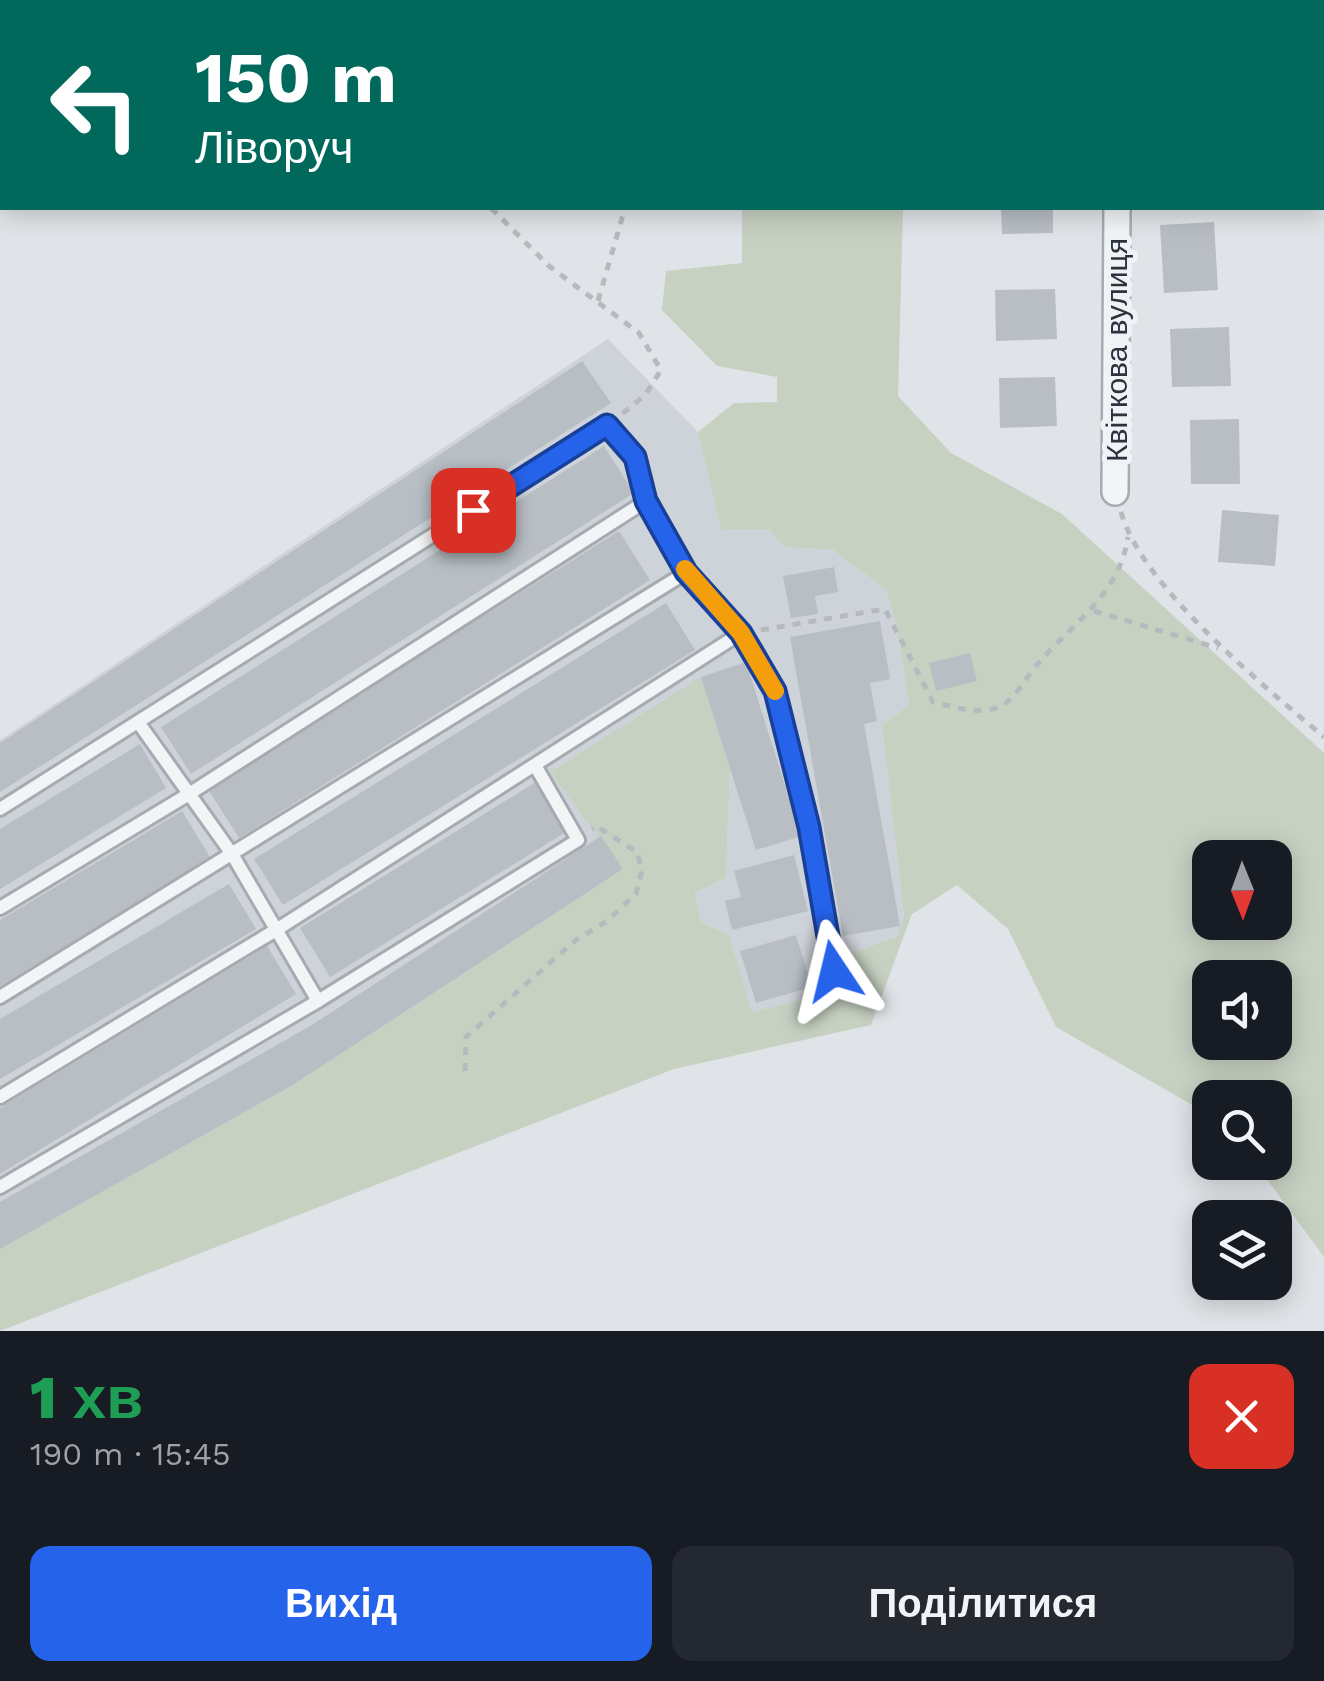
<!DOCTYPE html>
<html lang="uk">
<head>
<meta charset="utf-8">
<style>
  :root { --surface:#171b24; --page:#242831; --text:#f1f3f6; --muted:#9ea1a6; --accent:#2563eb }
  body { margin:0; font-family:"Work Sans",sans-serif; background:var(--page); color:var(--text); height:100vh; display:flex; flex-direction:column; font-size:38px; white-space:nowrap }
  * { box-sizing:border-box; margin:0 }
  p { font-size:32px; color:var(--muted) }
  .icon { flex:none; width:55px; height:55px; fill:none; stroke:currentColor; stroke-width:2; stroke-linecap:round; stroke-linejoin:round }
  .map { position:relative; height:1331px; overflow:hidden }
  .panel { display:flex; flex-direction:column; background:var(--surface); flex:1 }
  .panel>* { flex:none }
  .banner { position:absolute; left:0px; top:0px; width:1325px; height:210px; box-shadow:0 5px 25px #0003; background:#00695c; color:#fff; overflow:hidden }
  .needle { width:65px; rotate:179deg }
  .fabs { position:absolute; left:1192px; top:840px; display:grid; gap:20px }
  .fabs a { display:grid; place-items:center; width:100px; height:100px; border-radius:20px; background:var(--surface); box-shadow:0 5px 25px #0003; font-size:50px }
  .pin { position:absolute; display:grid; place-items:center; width:85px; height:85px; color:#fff; margin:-42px; border-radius:20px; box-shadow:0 5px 15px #0006 }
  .me { position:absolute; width:110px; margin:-55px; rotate:350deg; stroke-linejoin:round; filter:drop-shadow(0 0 8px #0008) }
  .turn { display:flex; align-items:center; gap:35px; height:210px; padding:0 30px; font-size:45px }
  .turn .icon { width:130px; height:130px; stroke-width:2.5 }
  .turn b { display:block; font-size:70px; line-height:85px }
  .round { display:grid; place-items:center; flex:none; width:105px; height:105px; border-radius:20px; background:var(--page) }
  .summary { display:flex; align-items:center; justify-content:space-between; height:170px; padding:0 30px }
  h1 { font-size:60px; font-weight:800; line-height:75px; color:#1e9e55 }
  .action { display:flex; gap:20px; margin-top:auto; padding:20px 30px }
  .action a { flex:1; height:115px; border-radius:20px; background:var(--accent); color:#fff; font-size:40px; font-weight:800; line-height:115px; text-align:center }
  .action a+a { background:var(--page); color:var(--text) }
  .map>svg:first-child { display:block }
  .built { fill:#ced3d9 }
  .green { fill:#c7d1c2; fill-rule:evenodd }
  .building { fill:#b8bec4 }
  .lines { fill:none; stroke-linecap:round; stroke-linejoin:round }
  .service-casing { stroke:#a6abb2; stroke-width:18 }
  .minor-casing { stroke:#a6abb2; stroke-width:30 }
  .path { stroke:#b6babf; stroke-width:5; stroke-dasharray:8 8; stroke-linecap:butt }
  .service { stroke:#f2f4f6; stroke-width:12 }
  .minor { stroke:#f2f4f6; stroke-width:25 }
  .route-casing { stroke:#184099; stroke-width:25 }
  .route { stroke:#2563eb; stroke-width:18 }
  .slow { stroke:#f59e0b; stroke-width:18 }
  .labels { text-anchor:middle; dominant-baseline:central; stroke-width:10; stroke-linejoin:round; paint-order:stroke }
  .street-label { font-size:30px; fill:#2a333e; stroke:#eff3f5 }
</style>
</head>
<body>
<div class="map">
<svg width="1324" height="1331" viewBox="0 0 1324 1331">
  <rect width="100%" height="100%" fill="#e0e4e8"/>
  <path class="built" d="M 608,339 L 698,432 L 721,530 L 768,529 L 784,547 L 833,550 L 886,588 L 897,628 L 909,705 L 882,725 L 904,916 L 897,936 L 849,954 L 842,990 L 752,1013 L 729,935 L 701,922 L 695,893 L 726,878 L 730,768 L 700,677 L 601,836 L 623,869 L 293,1085 L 0,1249 L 0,740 Z"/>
  <path class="green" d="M 742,208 L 903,208 L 898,396 L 951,453 L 1062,514 L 1324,753 L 1324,1257 L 1255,1163 L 1275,1162 L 1275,1098 L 1210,1098 L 1210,1115 L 1056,1027 L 1008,929 L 957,885 L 912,914 L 871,1025 L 674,1069 L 0,1331 L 0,1249 L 293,1085 L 623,869 L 550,772 L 701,677 L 730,768 L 726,878 L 695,893 L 701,922 L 729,935 L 752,1012 L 842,990 L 849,954 L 897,936 L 904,916 L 882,725 L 909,705 L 897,628 L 886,589 L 833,550 L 784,547 L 768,529 L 721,530 L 698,432 L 734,403 L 777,402 L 777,377 L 717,366 L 662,310 L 666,271 L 742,263 ZM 1210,858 L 1275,858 L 1275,922 L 1210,922 ZM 1210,978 L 1275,978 L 1275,1042 L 1210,1042 Z"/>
  <g class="building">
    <path d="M 1001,208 L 1053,208 L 1053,233 L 1002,234 Z"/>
    <path d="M 1214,222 L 1218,290 L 1164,293 L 1160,225 Z"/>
    <path d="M 1055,289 L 1057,339 L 996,341 L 995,290 Z"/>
    <path d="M 1229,327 L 1231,386 L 1172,387 L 1170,329 Z"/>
    <path d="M 582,361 L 611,403 L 0,792 L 0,743 Z"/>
    <path d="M 1055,377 L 1057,426 L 1000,428 L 999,378 Z"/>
    <path d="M 1239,419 L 1240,484 L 1191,484 L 1190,420 Z"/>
    <path d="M 604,446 L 634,493 L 191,774 L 161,727 Z"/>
    <path d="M 1222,510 L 1279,515 L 1275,566 L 1218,562 Z"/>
    <path d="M 619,531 L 650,580 L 239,838 L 208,789 Z"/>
    <path d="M 834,567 L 838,592 L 815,596 L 818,614 L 791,618 L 783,576 Z"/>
    <path d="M 666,603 L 695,650 L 283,905 L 254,859 Z"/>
    <path d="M 880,621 L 890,679 L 870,683 L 877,721 L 864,724 L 900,926 L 843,936 L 790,637 Z"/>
    <path d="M 970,653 L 977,681 L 936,691 L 929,663 Z"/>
    <path d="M 746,662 L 801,836 L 756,850 L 701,677 Z"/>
    <path d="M 140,744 L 166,788 L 0,889 L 0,829 Z"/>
    <path d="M 536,782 L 566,832 L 330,977 L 300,928 Z"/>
    <path d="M 182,811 L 211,859 L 0,986 L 0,920 Z"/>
    <path d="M 601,836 L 623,869 L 293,1085 L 0,1249 L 0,1202 L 312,1025 Z"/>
    <path d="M 794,855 L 808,911 L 732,930 L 725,901 L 741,897 L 734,871 Z"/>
    <path d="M 229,884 L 256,929 L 0,1079 L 0,1019 Z"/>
    <path d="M 796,935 L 812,987 L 756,1003 L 740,951 Z"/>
    <path d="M 267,946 L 296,994 L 0,1174 L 0,1108 Z"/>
  </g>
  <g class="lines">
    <defs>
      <g id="service">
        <path d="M 138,722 L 232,854 L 318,1001"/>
        <path d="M 0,809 L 607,425 L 635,457 L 646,501 L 687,572 L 741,633 L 775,691 L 809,827 L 834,971"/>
        <path d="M 0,908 L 189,794 L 646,501"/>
        <path d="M 0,997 L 687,572"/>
        <path d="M 0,1097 L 276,930 L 741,633"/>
        <path d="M 0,1187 L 318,1001 L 578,840 L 536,767"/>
      </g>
      <g id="minor">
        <path d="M 1118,2 L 1118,0"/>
        <path d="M 1115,492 L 1117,208"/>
      </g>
    </defs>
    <use href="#service" class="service-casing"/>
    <use href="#minor" class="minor-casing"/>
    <g class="path">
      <path d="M 288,0 L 291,2"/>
      <path d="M 621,0 L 622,2"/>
      <path d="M 491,208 L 549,266 L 639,333 L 661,370 L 645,395 L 622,414"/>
      <path d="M 598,301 L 625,208"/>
      <path d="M 1121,512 C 1142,587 1264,686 1324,737"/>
      <path d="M 1094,611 L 1218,648"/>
      <path d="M 761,630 L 885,609 L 933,702 C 955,707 979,716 1001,706 C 1015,699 1026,678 1036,666 C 1072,623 1119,596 1128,537"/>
      <path d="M 465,1071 L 466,1037 L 576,940 L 607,921 L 636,894 L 642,870 L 637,852 L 596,826 L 592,829"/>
    </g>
    <use href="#service" class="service"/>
    <use href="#minor" class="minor"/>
  </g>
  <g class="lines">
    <defs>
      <path id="route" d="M 473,510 L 607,425 L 635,457 L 646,501 L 686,572 L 741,633 L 775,691 L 809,827 L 834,971"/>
    </defs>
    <use href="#route" class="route-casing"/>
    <use href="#route" class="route"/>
    <path class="slow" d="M 685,569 L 741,633 L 775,691"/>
  </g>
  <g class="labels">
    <g class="street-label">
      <text transform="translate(1116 350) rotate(-90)">Квіткова вулиця</text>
    </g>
  </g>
</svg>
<div class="fabs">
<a><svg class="needle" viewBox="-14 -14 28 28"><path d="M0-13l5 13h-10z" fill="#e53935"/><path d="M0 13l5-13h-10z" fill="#9ea1a6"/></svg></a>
<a><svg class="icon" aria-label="sound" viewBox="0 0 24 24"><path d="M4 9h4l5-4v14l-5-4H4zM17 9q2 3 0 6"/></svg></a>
<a><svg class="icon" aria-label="search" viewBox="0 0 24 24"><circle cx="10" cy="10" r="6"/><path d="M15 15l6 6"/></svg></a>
<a><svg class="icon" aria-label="layers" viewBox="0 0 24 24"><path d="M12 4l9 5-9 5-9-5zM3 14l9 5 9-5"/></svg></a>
</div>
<div class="pin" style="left:473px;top:510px;background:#d93025"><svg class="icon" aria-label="arrive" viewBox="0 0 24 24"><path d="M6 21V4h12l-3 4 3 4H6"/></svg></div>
<svg class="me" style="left:834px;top:971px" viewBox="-20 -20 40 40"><path d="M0-17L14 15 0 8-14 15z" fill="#2563eb" stroke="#fff" stroke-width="4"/></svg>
<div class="banner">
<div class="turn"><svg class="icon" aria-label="left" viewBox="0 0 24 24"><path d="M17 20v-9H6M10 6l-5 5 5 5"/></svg><div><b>150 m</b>Ліворуч</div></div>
</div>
</div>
<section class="panel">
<div class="summary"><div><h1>1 хв</h1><p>190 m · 15:45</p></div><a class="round" style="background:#d93025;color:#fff"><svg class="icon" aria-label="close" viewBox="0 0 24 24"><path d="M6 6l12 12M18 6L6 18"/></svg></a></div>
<div class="action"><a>Вихід</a><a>Поділитися</a></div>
</section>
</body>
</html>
